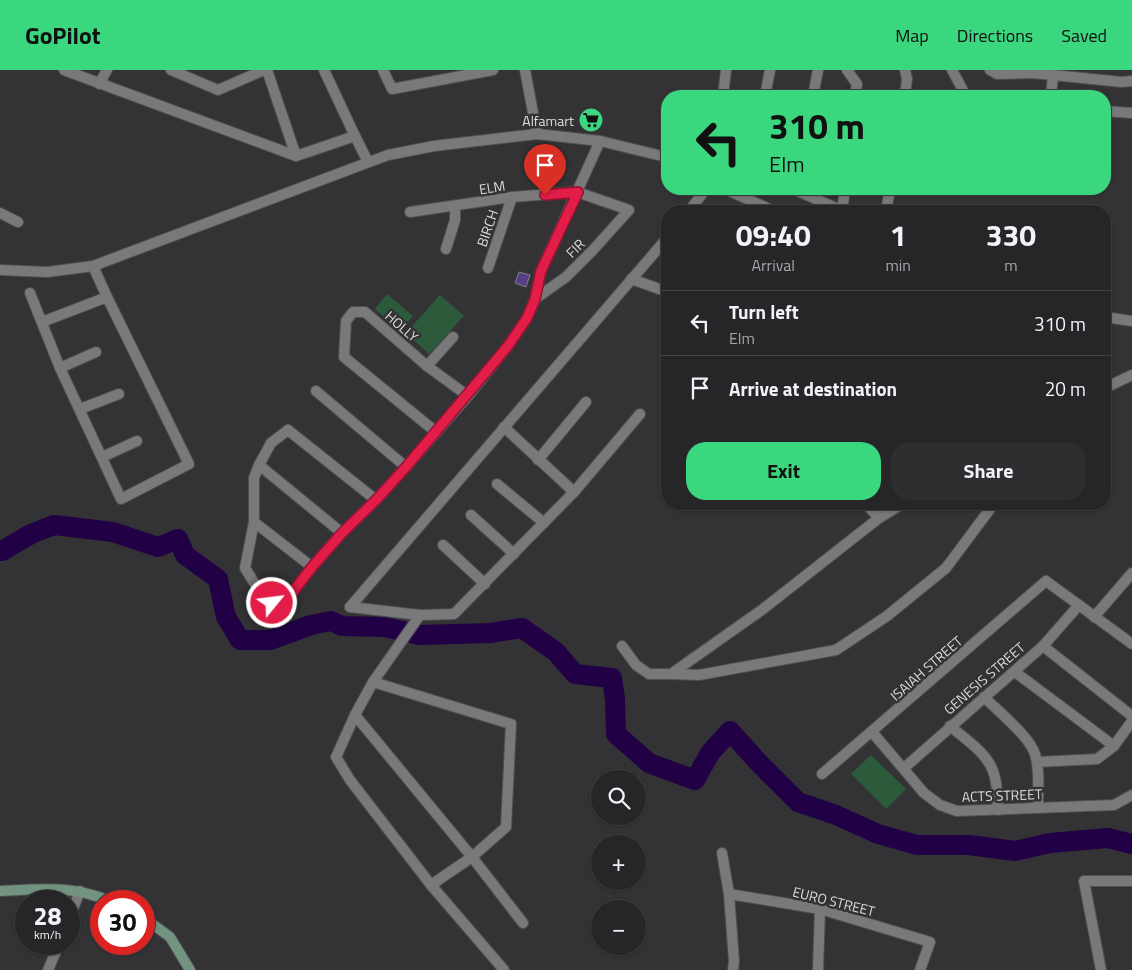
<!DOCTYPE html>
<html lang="en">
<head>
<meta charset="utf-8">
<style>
  :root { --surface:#262628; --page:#2e2e30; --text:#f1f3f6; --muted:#a4a5a8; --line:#424345; --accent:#3ad77f }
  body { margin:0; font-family:"Titillium Web",sans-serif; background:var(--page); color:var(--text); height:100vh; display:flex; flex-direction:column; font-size:19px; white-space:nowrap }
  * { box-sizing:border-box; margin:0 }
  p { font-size:16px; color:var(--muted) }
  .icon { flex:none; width:28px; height:28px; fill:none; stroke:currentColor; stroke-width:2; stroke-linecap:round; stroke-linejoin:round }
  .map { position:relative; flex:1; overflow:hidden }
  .details { position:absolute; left:661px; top:135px; width:450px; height:305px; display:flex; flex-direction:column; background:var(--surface); border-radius:20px; box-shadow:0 1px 4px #0004,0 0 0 1px var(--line) }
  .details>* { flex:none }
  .top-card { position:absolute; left:661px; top:20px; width:450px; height:105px; border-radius:20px; box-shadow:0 1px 4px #0004,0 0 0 1px var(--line); background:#3ad77f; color:#111; overflow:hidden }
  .buttons { position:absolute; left:591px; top:700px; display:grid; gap:10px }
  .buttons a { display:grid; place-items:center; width:55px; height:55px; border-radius:50%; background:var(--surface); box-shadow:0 1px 4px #0004,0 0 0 1px var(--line); font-size:25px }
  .speed { position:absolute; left:15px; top:820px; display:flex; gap:10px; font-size:25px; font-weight:700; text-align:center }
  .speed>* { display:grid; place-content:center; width:65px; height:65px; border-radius:50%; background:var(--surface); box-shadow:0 1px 4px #0004,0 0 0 1px var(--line); line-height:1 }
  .speed small { font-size:12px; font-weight:400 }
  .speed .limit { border:8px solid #d22; background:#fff; color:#111 }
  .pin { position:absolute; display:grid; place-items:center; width:42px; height:42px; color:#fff; margin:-51px -21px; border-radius:50% 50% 50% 0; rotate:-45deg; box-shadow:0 0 5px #0007 }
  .pin .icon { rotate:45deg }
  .me { position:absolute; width:55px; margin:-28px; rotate:61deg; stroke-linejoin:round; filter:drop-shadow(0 0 4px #0008) }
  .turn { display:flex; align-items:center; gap:18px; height:105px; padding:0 25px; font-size:22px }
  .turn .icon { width:65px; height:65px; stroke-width:2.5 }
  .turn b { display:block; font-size:35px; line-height:42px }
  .eta { display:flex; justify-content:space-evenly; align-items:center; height:85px; text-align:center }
  .eta b { font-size:30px; font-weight:700; line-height:35px }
  .cta { display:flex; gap:10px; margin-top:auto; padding:10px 25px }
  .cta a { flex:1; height:58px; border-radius:20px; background:var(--accent); color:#111; font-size:20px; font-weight:700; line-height:58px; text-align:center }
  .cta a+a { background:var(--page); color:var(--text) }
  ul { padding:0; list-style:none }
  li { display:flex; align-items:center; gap:15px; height:65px; padding:0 25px; border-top:1px solid var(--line) }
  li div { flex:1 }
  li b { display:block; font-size:19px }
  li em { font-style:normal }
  header { display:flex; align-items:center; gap:30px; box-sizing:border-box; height:70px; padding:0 25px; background:var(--accent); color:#111 }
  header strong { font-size:24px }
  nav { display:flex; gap:28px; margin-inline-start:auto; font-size:18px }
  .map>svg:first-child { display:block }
  .green { fill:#2c5b3c }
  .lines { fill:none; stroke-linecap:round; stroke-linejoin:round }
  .river { stroke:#210046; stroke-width:20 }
  .building { fill:#583e88; stroke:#7e7d80 }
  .minor-casing { stroke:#505052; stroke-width:12 }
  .secondary-casing { stroke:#505052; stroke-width:12 }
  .minor { stroke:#79787b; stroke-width:10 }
  .secondary { stroke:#71937f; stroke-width:10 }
  .route-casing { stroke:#92132f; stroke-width:12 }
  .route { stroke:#e11d48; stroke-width:9 }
  .labels { text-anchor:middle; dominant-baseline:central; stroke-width:5; stroke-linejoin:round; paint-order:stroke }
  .poi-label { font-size:14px; fill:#dbdbdd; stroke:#333235; text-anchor:end }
  .street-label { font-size:14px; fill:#dbdbdd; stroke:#333235 }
</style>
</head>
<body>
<header>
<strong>GoPilot</strong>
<nav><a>Map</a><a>Directions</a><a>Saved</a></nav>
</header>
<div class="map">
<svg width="1132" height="900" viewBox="0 0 1132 900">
  <rect width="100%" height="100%" fill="#333235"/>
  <g class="green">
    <path d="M 387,224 L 413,246 L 400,261 L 375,239 Z"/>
    <path d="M 440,225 L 464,246 L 429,284 L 406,263 Z"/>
    <path d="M 871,685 L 906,719 L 886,739 L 851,704 Z"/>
  </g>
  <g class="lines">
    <path class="river" d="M 0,481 L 2,481 L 31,464 L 54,455 L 113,462 L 158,477 L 178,469 L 185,485 L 218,509 L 226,547 L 240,570 L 270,570 L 311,555 L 331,551 L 342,556 L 385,557 L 419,565 L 490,563 L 522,558 L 556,582 L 575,604 L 612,608 L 615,629 L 616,664 L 649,693 L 695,710 L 710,683 L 730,661 L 759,693 L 798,732 L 836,745 L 878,764 L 917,775 L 969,775 L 1015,781 L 1050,773 L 1108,768 L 1132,774"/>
  </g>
  <path class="building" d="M 519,202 L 530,205 L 526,217 L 515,213 Z"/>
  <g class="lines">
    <defs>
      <g id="minor">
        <path d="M 64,0 L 296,86 L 355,66 L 324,0"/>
        <path d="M 171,0 L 218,20 L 264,0"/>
        <path d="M 267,0 L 296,86"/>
        <path d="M 383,0 L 392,19 L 493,0"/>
        <path d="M 525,0 L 537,64"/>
        <path d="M 847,0 L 857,14 L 855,26"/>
        <path d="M 905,0 L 907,9 L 905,26"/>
        <path d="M 952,0 L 966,26"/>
        <path d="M 990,0 L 997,4 L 1033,3 L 1122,12 L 1132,11"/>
        <path d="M 99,14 L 107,0"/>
        <path d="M 723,26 L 726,0"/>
        <path d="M 765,26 L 770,0"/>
        <path d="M 813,26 L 818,0"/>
        <path d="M 1051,26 L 1053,6"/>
        <path d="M 1105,41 L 1132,43"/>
        <path d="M 355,66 L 368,92"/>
        <path d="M 725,119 L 774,141"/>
        <path d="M 793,119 L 843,141"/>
        <path d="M 689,141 L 706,119"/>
        <path d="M 842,141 L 845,119"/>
        <path d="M 886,141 L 890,119"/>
        <path d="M 410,142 L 512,127 L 577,122 L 629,140 L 593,180 L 566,207 L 535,229"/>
        <path d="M 0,143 L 18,152"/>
        <path d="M 446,179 L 455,150 L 455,136"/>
        <path d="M 488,198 L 512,127"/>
        <path d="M 0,200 L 47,202 L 93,196 L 388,85 L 434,76 L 537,64 L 600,71 L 662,86 L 668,89"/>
        <path d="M 631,209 L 668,222"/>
        <path d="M 30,223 L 60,298 L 121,429 L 189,394 L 107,227 L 93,196"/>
        <path d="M 1105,247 L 1132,251"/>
        <path d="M 42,252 L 107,227"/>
        <path d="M 427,296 L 453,267"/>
        <path d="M 60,298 L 96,282"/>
        <path d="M 1105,318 L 1132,305"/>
        <path d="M 316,321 L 406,397"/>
        <path d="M 80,339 L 119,324"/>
        <path d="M 504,357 L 574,422"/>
        <path d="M 436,362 L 344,287 L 346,251 L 353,242 L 365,242 L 427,296 L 468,326"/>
        <path d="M 102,387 L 137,371"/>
        <path d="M 538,390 L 586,332"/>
        <path d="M 259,395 L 342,463"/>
        <path d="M 497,414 L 544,453"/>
        <path d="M 376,430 L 288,360 L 271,373 L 259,395 L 254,408 L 254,452 L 245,498 L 258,519 L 273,533 L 289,527 L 312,497 L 342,463 L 376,430 L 406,397 L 468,326 L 508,276 L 527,248 L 535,229 L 541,201 L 600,71"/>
        <path d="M 866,434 L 879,448 L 902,434"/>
        <path d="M 471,445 L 514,484"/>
        <path d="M 254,452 L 312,497"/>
        <path d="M 443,475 L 485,514"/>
        <path d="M 350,537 L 668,167"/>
        <path d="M 350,537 L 420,545 L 454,544 L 574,422 L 640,344"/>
        <path d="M 420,545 L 373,612 L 355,645 L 336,687 L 350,710 L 431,815 L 504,900"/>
        <path d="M 1094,547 L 1132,503"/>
        <path d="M 622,576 L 636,595 L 649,604 L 671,604 L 763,539 L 879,448"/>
        <path d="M 1043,576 L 1132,646"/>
        <path d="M 1015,602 L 1114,676"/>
        <path d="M 671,604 L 699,605 L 836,580 L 887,546 L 946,498 L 990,439 L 990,434"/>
        <path d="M 373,612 L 511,654 L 506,757 L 472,787 L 431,815"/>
        <path d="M 984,627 C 998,641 1029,666 1035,684 C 1040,701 1038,721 1038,738"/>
        <path d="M 355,645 L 472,787 L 523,853"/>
        <path d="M 950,656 C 965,669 986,682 993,701 C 998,713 997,727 998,740"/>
        <path d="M 872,662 L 924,723 L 940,735 L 957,741 L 1114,735 L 1132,725"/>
        <path d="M 1037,692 L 1097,689 L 1114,676 L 1132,651"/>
        <path d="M 904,698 L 1043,576 L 1079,535"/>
        <path d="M 822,704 L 1046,511 L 1132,574"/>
        <path d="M 722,783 L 729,824 L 734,891 L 733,900"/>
        <path d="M 729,824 L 820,839 L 930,872 L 920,900"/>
        <path d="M 69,849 L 80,821"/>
        <path d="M 48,900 L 59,874"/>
        <path d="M 818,900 L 820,839"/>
        <path d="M 1101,900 L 1084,811 L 1132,811"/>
      </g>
      <g id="secondary">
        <path d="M 0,821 C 37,819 74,815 109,831"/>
        <path d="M 144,848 L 170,867 L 190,900"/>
      </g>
    </defs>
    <use href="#minor" class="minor-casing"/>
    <use href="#secondary" class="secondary-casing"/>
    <use href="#minor" class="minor"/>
    <use href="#secondary" class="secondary"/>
  </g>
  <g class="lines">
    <defs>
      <path id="route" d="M 272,533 L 289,527 L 312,497 L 342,463 L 376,430 L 406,397 L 508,276 L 527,248 L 535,229 L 541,201 L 578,122 L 545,125"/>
    </defs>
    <use href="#route" class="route-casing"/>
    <use href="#route" class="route"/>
  </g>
  <defs>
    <symbol id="supermarket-disc" viewBox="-11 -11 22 22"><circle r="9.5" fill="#3ad77f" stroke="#333235"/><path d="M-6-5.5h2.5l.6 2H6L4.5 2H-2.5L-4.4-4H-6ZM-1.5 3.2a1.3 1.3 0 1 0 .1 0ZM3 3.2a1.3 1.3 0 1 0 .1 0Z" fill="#111"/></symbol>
  </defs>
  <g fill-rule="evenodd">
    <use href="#supermarket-disc" x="577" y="36" width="28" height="28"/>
  </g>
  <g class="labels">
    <g class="poi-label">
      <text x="574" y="50">Alfamart</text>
    </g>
    <g class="street-label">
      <text transform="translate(492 117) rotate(-9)">ELM</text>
      <text transform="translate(487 158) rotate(-71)">BIRCH</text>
      <text transform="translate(575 178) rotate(-45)">FIR</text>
      <text transform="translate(402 256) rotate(41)">HOLLY</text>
      <text transform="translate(926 598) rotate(-41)">ISAIAH STREET</text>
      <text transform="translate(984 608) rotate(-41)">GENESIS STREET</text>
      <text transform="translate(1002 725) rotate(-2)">ACTS STREET</text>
      <text transform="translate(834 831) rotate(14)">EURO STREET</text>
    </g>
  </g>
</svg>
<div class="buttons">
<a><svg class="icon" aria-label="search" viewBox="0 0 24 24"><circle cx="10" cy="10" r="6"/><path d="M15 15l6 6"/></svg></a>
<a>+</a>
<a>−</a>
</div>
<div class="speed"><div>28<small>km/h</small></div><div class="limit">30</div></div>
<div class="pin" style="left:545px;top:125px;background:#d93025"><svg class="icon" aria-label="arrive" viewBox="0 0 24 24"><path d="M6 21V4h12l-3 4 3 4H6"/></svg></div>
<svg class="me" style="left:272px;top:533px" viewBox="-20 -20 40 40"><circle r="17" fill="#e11d48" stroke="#fff" stroke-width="3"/><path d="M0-11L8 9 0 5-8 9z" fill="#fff"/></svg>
<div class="top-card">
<div class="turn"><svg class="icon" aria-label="left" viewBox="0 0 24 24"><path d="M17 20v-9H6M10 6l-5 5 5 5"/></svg><div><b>310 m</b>Elm</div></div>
</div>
<section class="details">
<div class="eta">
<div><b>09:40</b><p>Arrival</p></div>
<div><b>1</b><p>min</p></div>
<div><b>330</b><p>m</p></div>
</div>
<ul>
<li><svg class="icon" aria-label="left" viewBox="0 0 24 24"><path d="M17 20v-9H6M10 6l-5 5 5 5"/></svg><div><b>Turn left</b><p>Elm</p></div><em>310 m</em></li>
<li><svg class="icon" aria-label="arrive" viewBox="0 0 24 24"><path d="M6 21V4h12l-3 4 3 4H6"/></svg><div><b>Arrive at destination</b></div><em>20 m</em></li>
</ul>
<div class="cta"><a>Exit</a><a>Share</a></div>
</section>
</div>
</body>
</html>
